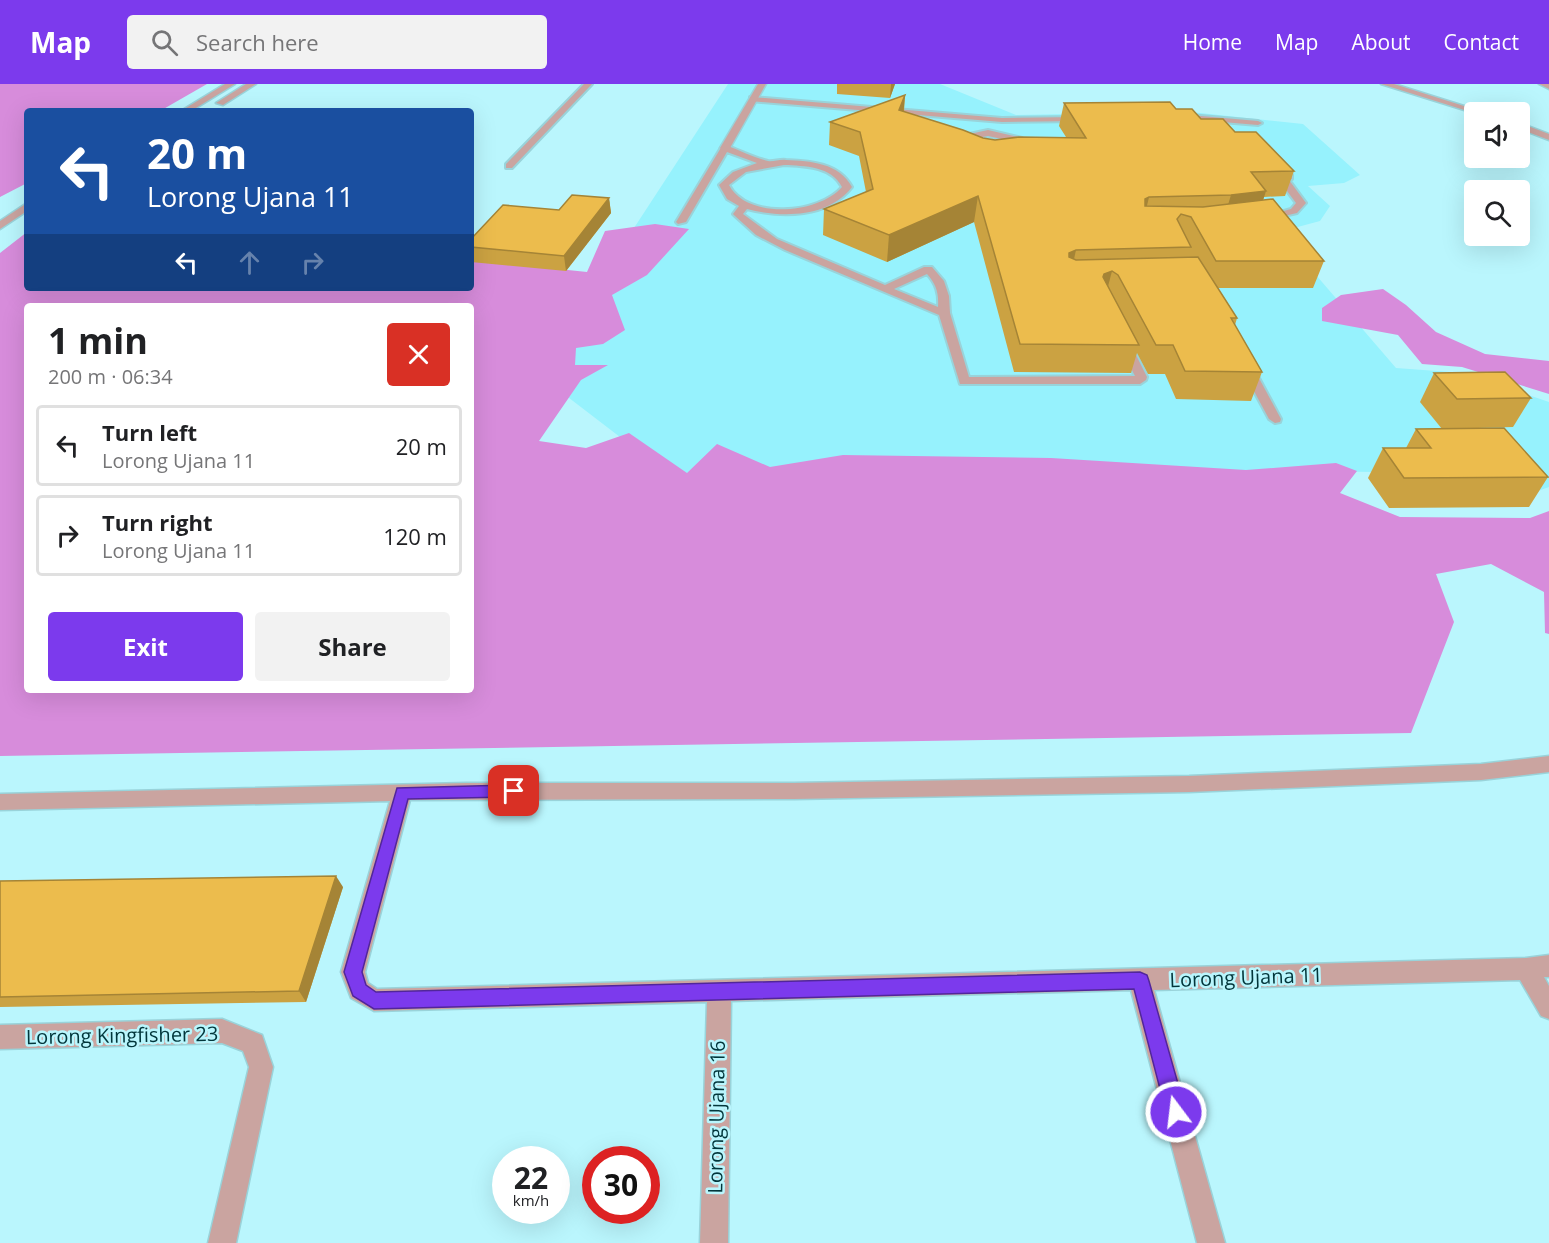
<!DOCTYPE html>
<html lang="en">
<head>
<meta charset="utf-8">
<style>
  :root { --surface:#fff; --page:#f2f2f2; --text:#202124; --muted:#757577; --line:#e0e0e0; --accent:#7c3aed }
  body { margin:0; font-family:"Open Sans",sans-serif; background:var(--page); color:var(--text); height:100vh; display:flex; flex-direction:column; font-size:22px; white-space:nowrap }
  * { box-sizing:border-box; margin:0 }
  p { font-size:20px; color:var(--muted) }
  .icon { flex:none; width:33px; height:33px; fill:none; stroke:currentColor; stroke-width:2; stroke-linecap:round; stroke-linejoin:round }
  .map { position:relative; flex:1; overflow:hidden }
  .sheet { position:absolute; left:24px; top:219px; width:450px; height:390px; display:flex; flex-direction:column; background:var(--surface); border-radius:6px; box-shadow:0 6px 24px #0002 }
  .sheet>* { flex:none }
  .top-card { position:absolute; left:24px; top:24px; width:450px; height:183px; border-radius:6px; box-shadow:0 6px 24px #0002; background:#1a4fa0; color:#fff; overflow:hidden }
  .buttons { position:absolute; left:1464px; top:18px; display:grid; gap:12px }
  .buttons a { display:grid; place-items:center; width:66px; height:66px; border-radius:6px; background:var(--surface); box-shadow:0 6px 24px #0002; font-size:30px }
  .speed { position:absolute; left:492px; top:1062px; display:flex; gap:12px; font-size:30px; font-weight:700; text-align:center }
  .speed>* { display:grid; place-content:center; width:78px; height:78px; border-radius:50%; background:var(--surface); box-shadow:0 6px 24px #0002; line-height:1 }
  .speed small { font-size:15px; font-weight:400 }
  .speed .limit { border:9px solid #d22; background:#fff; color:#111 }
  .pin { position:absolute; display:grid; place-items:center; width:51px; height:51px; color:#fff; margin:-26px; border-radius:12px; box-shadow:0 3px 9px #0006 }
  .me { position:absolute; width:66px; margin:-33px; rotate:345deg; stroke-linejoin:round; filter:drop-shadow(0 0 4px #0008) }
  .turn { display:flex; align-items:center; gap:21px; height:126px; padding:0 24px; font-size:27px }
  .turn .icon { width:78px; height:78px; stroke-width:2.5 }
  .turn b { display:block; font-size:42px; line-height:51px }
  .lanes { display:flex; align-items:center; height:57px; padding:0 24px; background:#0003; justify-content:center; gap:30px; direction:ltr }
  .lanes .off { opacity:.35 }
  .round { display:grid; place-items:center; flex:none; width:63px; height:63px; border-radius:6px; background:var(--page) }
  .headline { display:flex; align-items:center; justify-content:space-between; height:102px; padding:0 24px }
  h1 { font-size:36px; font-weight:700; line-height:45px }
  .button { display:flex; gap:12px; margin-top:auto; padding:12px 24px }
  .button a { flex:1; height:69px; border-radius:6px; background:var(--accent); color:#fff; font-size:24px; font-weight:700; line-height:69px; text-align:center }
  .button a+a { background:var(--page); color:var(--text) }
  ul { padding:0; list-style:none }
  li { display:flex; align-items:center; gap:18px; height:81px; margin:0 12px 9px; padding:0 12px; border:3px solid var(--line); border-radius:6px }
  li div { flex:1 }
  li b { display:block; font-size:22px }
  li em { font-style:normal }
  header { display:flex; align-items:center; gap:36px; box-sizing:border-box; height:84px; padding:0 30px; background:var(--accent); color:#fff }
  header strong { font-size:28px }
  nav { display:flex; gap:33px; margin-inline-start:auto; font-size:21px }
  .search { width:420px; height:54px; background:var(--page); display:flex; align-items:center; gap:15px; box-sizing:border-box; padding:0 21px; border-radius:6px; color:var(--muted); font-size:22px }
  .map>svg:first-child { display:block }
  .built { fill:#96f2fd }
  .forest { fill:#d78cdb; fill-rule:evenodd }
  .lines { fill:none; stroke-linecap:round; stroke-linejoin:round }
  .lane-casing { stroke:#99d3da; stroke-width:4 }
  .street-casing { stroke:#99d3da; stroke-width:3 }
  .lane { fill:#caa4a0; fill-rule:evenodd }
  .street { fill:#caa4a0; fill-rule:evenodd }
  .wall { fill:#cba242 }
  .shaded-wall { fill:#a58436 }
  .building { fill:#ecbc4d; stroke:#a58436; stroke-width:1.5 }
  .route { fill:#7c3aed; stroke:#51269a; stroke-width:1.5 }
  .labels { text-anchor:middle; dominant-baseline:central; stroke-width:5; stroke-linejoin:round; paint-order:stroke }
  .near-street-label { font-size:20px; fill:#02363b; stroke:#baf6fd }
</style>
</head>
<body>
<header>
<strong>Map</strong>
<div class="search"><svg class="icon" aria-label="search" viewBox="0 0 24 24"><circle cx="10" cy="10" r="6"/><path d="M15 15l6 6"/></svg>Search here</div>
<nav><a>Home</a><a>Map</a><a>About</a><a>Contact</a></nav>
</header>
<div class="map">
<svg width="1549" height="1159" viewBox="0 0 1549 1159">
  <rect width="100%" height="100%" fill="#baf6fd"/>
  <path class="built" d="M 728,0 L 940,0 L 1016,31 L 1191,28 L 1303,40 L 1360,91 L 1344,99 L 1308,102 L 1330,122 L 1320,137 L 1279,148 L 1396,284 L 1464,289 L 1549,318 L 1549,403 L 1505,419 L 1374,388 L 848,380 L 680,399 L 543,294 L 587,216 Z"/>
  <g class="forest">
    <path d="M 0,0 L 207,0 L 160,27 L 27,27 L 27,99 L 0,113 Z"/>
    <path d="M 655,140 L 689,145 L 647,191 L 612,211 L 625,246 L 603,260 L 576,264 L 575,281 L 608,281 L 581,296 L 539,357 L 586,364 L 629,349 L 687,389 L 717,360 L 770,383 L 843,371 L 1051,374 L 1246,386 L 1336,379 L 1357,387 L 1340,409 L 1400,433 L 1530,434 L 1549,427 L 1549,550 L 1545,549 L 1544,508 L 1491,480 L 1436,490 L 1454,538 L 1411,649 L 0,672 L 0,169 L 27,148 L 27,204 L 471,204 L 471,176 L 587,188 L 605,147 ZM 27,222 L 471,222 L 471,606 L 27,606 Z"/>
    <path d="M 1383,205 L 1406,221 L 1436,248 L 1485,270 L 1549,277 L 1549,310 L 1462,283 L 1422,280 L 1398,251 L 1322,237 L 1322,224 L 1341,211 Z"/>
  </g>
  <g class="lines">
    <defs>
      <g id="lane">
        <path d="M 584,0 L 592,0 L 512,84 L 506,84 L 506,80 Z"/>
        <path d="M 753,13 L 1002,34 L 1083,33 L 1087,35 L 1083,37 L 1002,38 L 750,17 L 750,13 Z"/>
        <path d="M 1178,30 L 1258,37 L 1262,39 L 1258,41 L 1175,34 L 1175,30 Z"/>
        <path d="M 988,46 L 1022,54 L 1031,64 C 1013,85 970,82 954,60 L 960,52 ZM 988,52 L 1016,58 L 1022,64 C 1007,78 975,76 963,60 L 966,56 Z"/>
        <path d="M 722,62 L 728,62 C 741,67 755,74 768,77 C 773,78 780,75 786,76 C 811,77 839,79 852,103 C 828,134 782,134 747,125 L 743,130 L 777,155 L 885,201 L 924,183 L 932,183 L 944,197 L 949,212 L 950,229 L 969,293 L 1135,292 L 1118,259 L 1124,256 L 1130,259 L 1147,293 L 1146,296 L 1140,300 L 960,300 L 939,231 L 785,166 L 756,151 L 735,132 L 733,130 L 739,122 L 727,115 L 719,101 L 733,88 L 757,79 L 727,68 L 686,138 L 678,140 L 676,138 ZM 784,81 C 805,82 831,82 842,103 C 819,130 747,136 729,101 L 746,88 ZM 927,190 C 936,200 939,209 938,223 L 894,205 Z"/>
        <path d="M 1283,88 L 1289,88 L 1292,91 L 1292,95 L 1289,96 L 1306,119 L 1297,129 L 1262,137 L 1262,133 L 1291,125 L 1296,119 L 1278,95 L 1283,92 Z"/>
        <path d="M 1247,279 L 1253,283 L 1281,335 L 1280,338 L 1275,339 L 1269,335 L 1241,283 Z"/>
      </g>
      <g id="street">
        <path d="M 225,0 L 235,0 L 191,27 L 181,27 Z"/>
        <path d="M 246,0 L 256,0 L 223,21 L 216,19 Z"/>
        <path d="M 758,0 L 766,0 L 730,64 L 722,66 L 720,64 Z"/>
        <path d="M 1381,0 L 1394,0 L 1483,28 L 1474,29 Z"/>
        <path d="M 1539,0 L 1549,0 L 1549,5 Z"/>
        <path d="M 1520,39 L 1549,50 L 1549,56 L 1520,45 Z"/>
        <path d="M 27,119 L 27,127 L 0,145 L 0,137 Z"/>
        <path d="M 1549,672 L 1549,688 L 1481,696 L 1189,708 L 794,715 L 410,716 L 365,888 L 368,899 L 377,905 L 1526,874 L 1549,871 L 1549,893 L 1544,893 L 1549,902 L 1549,935 L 1541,932 L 1520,896 L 1154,906 L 1225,1159 L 1197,1159 L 1131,906 L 731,917 L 728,1159 L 700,1159 L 707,918 L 374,927 L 351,914 L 341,888 L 390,717 L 0,726 L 0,710 L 467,699 L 794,699 L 1189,692 L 1481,680 Z"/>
        <path d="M 222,935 L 262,951 L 273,983 L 236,1159 L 208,1159 L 249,983 L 243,967 L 222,959 L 0,965 L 0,941 Z"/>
      </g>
    </defs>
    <use href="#lane" class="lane-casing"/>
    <use href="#street" class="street-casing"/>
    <use href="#lane" class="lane"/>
    <use href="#street" class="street"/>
  </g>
  <g class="wall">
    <path d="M 837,0 L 895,0 L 890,14 L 837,10 Z"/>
    <path d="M 905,11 L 904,28 L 983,54 L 995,56 L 1066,53 L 1059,42 L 1064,19 L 1176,25 L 1235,48 L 1294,87 L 1285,112 L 1264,113 L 1263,116 L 1324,177 L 1313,204 L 1218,204 L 1237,234 L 1235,241 L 1262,288 L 1251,317 L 1176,315 L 1165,290 L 1148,290 L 1137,269 L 1131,289 L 1014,288 L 974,138 L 887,178 L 823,151 L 824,125 L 866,108 L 859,72 L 829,61 L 830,38 Z"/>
    <path d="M 609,114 L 611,129 L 566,187 L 471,178 L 471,155 L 559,126 Z"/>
    <path d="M 1434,289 L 1531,314 L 1513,343 L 1442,345 L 1420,318 Z"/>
    <path d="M 1416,345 L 1548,393 L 1529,423 L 1389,424 L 1368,394 L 1383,364 L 1406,364 Z"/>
    <path d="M 0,797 L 343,803 L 306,918 L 0,923 Z"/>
  </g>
  <g class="shaded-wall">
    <path d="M 891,0 L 895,0 L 890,14 Z"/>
    <path d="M 905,11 L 903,34 L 899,26 Z"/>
    <path d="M 1266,107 L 1258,132 L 1223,137 L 1231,111 Z"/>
    <path d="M 978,112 L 974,138 L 887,178 L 889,151 Z"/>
    <path d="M 1149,113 L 1143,139 L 1145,115 Z"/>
    <path d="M 609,114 L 611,129 L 566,187 L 564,172 Z"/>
    <path d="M 1076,166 L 1070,193 L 1069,169 Z"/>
    <path d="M 1112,187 L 1105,214 L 1098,217 L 1104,190 Z"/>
    <path d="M 336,792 L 343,803 L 306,918 L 299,907 Z"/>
  </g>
  <g class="building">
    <path d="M 905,11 L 899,26 L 963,46 L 983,54 L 995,56 L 1019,53 L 1086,54 L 1064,19 L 1170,18 L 1176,25 L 1192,25 L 1201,35 L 1223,35 L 1235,48 L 1256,48 L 1294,87 L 1251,88 L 1266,107 L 1231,111 L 1149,113 L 1145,115 L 1145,122 L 1203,123 L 1273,115 L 1324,177 L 1216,177 L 1191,133 L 1181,130 L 1177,135 L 1191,163 L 1076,166 L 1069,169 L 1069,173 L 1076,176 L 1198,173 L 1237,234 L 1231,234 L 1262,288 L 1185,287 L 1173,261 L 1156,261 L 1118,191 L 1112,187 L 1104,190 L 1103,193 L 1139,261 L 1020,260 L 978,112 L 889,151 L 824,125 L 873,105 L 860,48 L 830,38 Z"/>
    <path d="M 572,111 L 609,114 L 564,172 L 471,163 L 471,155 L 503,121 L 559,126 Z"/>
    <path d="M 1505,288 L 1531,314 L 1457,315 L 1434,289 Z"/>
    <path d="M 1504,344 L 1548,393 L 1404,394 L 1383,364 L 1431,364 L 1416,345 Z"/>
    <path d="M 336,792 L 299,907 L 0,913 L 0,797 Z"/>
  </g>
  <path class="route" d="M 514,701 L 519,703 L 521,707 L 519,711 L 514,713 L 408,715 L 362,888 L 366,901 L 376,908 L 1140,888 L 1147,891 L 1149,897 L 1186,1028 L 1183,1035 L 1176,1037 L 1169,1035 L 1166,1028 L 1134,905 L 374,925 L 353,912 L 344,888 L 397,704 Z"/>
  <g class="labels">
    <g class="near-street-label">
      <text transform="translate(1246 893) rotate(-2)">Lorong Ujana 11</text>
      <text transform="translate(122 951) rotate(-1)">Lorong Kingfisher 23</text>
      <text transform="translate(716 1033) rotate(-89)">Lorong Ujana 16</text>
    </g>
  </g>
</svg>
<div class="buttons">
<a><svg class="icon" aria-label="sound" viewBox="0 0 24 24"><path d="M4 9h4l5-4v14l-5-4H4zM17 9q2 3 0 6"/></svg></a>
<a><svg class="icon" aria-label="search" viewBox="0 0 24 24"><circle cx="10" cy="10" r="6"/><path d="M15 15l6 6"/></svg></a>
</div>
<div class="speed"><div>22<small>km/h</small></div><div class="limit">30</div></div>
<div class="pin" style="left:514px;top:707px;background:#d93025"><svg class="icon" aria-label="arrive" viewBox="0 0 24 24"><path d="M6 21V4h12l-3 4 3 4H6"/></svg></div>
<svg class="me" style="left:1176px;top:1028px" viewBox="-20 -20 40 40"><circle r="17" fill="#7c3aed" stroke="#fff" stroke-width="3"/><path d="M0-11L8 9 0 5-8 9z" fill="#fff"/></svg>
<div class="top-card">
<div class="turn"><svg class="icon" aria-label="left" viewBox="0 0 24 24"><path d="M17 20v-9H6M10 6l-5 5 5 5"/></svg><div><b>20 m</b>Lorong Ujana 11</div></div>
<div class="lanes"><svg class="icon" aria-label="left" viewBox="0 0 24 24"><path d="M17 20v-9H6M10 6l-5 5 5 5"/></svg><svg class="icon off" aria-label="ahead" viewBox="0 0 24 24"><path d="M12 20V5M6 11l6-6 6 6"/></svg><svg class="icon off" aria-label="right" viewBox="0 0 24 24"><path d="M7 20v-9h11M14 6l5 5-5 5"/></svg></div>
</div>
<section class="sheet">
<div class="headline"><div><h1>1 min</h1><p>200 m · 06:34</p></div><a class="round" style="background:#d93025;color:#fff"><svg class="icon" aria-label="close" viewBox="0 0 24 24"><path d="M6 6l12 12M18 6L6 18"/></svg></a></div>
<ul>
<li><svg class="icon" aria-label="left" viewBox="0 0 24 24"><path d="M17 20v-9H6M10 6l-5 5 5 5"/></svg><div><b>Turn left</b><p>Lorong Ujana 11</p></div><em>20 m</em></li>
<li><svg class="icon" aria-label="right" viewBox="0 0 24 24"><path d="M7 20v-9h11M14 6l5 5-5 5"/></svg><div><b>Turn right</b><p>Lorong Ujana 11</p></div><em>120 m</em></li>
</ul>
<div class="button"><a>Exit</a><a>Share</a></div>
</section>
</div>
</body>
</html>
